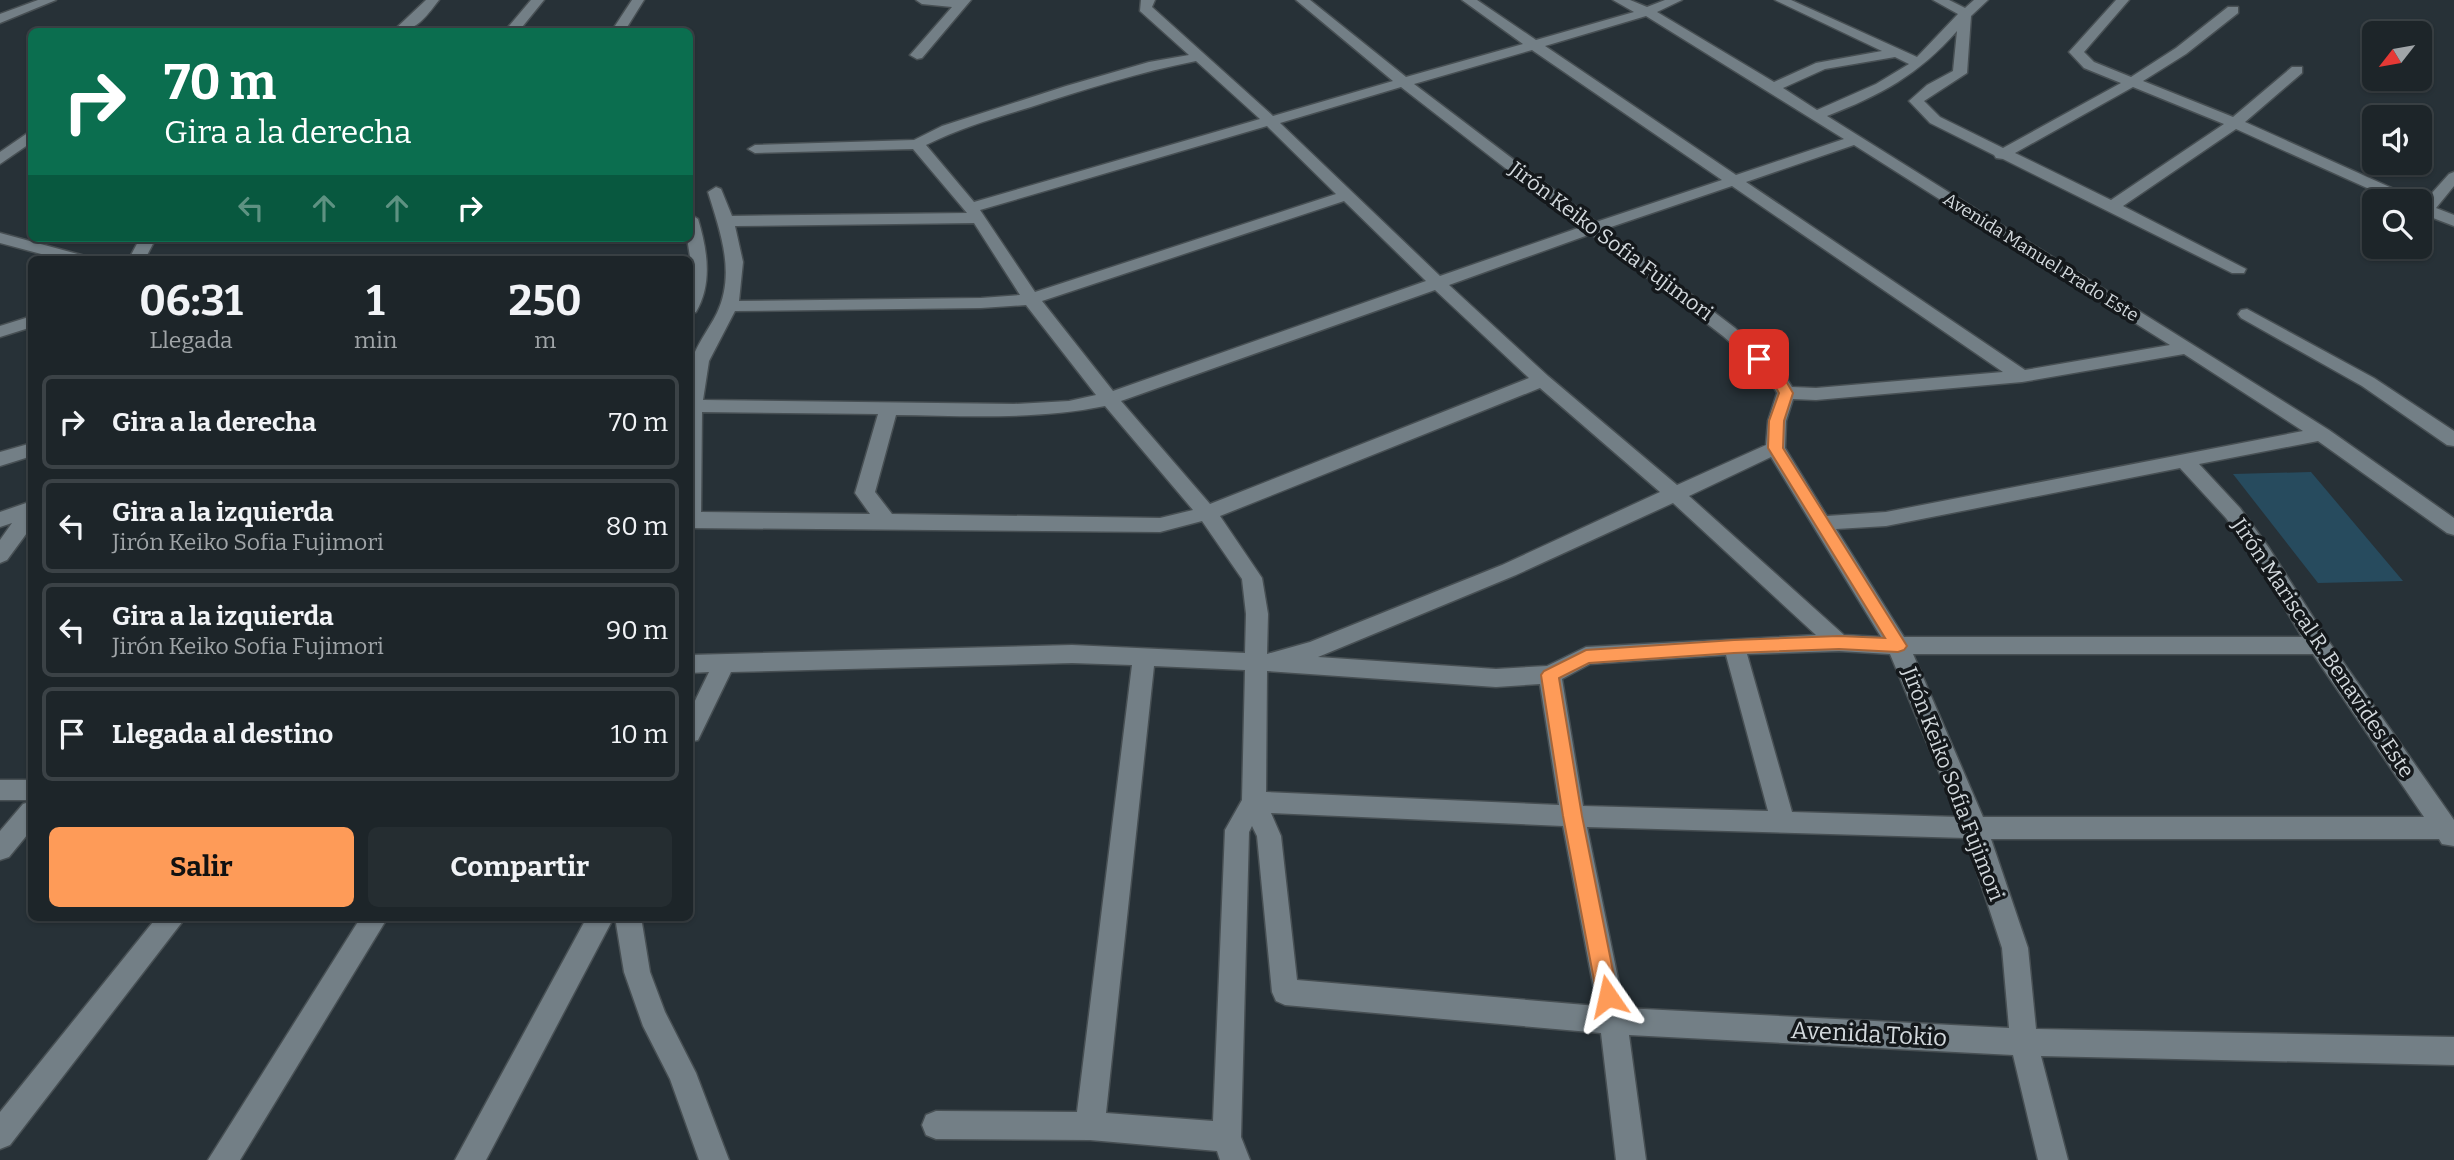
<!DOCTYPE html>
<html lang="es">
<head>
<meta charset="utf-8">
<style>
  :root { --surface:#1d2529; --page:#252d31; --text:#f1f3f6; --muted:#a0a5a8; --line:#3b4246; --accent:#fe9b58 }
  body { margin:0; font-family:Bitter,serif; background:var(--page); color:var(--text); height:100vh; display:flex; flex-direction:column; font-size:26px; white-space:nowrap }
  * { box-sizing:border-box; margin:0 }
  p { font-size:23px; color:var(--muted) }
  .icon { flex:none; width:38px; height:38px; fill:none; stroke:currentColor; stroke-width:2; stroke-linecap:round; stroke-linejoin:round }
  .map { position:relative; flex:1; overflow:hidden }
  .side { position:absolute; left:28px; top:256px; width:665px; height:665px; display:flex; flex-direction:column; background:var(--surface); border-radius:10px; box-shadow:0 2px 5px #0004,0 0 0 2px var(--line) }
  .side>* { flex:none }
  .guide { position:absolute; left:28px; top:28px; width:665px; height:214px; border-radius:10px; box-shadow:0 2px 5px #0004,0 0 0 2px var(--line); background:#0b6e4f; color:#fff; overflow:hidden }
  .needle { width:46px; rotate:239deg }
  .controls { position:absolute; left:2362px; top:21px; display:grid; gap:14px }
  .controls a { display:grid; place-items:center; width:70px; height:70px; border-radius:10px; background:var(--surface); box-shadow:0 2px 5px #0004,0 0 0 2px var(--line); font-size:35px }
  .pin { position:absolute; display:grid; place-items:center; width:60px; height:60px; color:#fff; margin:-30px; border-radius:14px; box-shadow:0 4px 10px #0006 }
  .me { position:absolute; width:77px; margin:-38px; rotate:349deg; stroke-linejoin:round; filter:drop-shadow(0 0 5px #0008) }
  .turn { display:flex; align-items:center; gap:24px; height:147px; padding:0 21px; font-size:32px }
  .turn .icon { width:91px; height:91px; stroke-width:2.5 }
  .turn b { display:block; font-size:49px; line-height:60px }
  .lanes { display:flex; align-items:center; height:66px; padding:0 21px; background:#0003; justify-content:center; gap:35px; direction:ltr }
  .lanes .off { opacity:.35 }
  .eta { display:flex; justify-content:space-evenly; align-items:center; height:119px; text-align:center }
  .eta b { font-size:42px; font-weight:700; line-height:49px }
  .primary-button { display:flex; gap:14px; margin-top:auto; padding:14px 21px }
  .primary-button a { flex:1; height:80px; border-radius:10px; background:var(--accent); color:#111; font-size:28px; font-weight:700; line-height:80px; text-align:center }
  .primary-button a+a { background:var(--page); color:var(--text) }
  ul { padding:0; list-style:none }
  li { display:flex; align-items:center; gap:21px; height:94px; margin:0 14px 10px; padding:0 7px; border:4px solid var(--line); border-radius:10px }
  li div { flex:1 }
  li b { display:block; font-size:26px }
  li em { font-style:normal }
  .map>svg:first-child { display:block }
  .green { fill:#274b5e }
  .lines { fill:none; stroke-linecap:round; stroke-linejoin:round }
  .minor-casing { stroke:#474f53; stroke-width:3 }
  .minor { fill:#737f86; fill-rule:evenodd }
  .route { fill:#fe9b58; stroke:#a56539; stroke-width:2 }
  .labels { text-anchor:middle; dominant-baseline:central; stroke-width:7; stroke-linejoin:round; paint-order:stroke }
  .far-street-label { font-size:18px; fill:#d3d9dd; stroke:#14181b }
  .street-label { font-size:21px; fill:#d3d9dd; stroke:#14181b }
  .near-street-label { font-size:24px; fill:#d3d9dd; stroke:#14181b }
</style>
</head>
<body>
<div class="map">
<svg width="2454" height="1160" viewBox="0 0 2454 1160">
  <rect width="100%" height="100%" fill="#273137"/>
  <path class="green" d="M 2311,472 L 2403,581 L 2318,583 L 2233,474 Z"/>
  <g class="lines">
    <defs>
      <g id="minor">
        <path d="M 38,0 L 56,0 L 0,23 L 0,14 Z"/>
        <path d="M 426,0 L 439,0 C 425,18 416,32 392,32 Z"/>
        <path d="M 531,0 L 544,0 L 518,32 L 504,32 Z"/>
        <path d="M 632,0 L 644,0 L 624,32 L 611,32 Z"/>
        <path d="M 916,0 L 971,0 L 922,58 L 917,59 L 910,55 L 952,7 L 922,4 Z"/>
        <path d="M 1141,0 L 1155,0 L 1152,7 L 1273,116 L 1393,81 L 1296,0 L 1310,0 L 1406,77 L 1523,44 L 1462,0 L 1477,0 L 1536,40 L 1634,12 L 1613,0 L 1630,0 L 1647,7 L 1665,0 L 1682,0 L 1657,12 L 1774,82 L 1816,63 L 1882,51 L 1775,0 L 1791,0 L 1917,57 L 1958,14 L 1933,0 L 1949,0 L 1965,8 L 1974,0 L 1988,0 L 1971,16 L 1967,73 L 1924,101 L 1940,117 L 2003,148 L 2121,83 L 2084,68 L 2069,52 L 2116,0 L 2129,0 L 2084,52 L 2094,62 L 2131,77 L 2176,48 L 2228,7 L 2238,7 L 2238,13 L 2186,54 L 2143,81 L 2233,117 L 2292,67 L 2302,67 L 2302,73 L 2245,122 L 2414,198 L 2416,201 L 2396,201 L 2236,129 L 2123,206 L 2246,269 L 2244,273 L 2232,273 L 2003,159 L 1996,158 L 1994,155 L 1930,123 L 1909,101 L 1927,85 L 1953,71 L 1957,31 C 1918,75 1881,95 1827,116 L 2329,430 L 2454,518 L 2454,535 L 2447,533 L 2318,441 L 2199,464 L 2240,508 L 2269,548 L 2327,639 L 2454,820 L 2454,846 L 2442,844 L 2439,839 L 1991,839 L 2028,948 L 2036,1029 L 2454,1037 L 2454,1065 L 2041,1056 L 2068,1160 L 2038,1160 L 2013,1055 L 1629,1035 L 1646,1160 L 1616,1160 L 1601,1033 L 1285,1005 L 1276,1001 L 1272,992 L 1257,836 L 1252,826 L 1249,832 L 1241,1137 L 1250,1160 L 1220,1160 L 1217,1151 L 1090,1140 L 936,1139 L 926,1135 L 922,1125 L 926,1115 L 936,1111 L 1077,1112 L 1132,665 L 1072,663 L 731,672 L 698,740 L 690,742 L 690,711 L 709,672 L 690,673 L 690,655 L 1072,645 L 1245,653 L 1246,614 L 1242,579 L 1202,521 L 1160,532 L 690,528 L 690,366 C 695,346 708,331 717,313 C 736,273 720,231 708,192 L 716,187 L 721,189 L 732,216 L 967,213 L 913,149 L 755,153 L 748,149 L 755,145 L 914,140 L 942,126 L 1066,86 L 1149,62 L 1189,55 L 1140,11 ZM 1646,16 L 1844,139 L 1736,175 L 1545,46 ZM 1532,50 L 1722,180 L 1596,222 L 1414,84 ZM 1895,57 L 1909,64 L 1876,84 L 1817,110 L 1783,88 L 1825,69 ZM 1196,61 L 1260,119 L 974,202 L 926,145 C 960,128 995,118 1031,107 C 1086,89 1140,72 1196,61 ZM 1401,87 L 1581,227 L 1440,276 L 1280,123 ZM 2133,87 L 2224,124 L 2111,200 L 2015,153 ZM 1267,126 L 1336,194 L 1035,292 L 980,210 ZM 1854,145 L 2127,318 L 2170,345 L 2025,370 L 1746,182 ZM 1732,186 L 2003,372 L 1816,388 L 1792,387 L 1780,368 L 1735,328 L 1605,229 ZM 1344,201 L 1426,281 L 1113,391 L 1042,301 ZM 974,223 L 1020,295 L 981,298 L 739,301 L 743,262 L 735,226 ZM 1591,234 L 1723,336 L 1767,375 L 1777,393 L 1768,421 L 1766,445 L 1677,485 L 1548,376 L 1449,285 ZM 1435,290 L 1529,378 L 1210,504 L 1121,401 ZM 1026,305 L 1096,395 L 1069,401 L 1014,404 L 703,400 L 709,361 L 735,311 L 981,308 ZM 2184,354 L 2303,431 L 1886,512 L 1827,516 L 1785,448 L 1786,421 L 1793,399 L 1816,400 L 2022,382 ZM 1540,388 L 1660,492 L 1502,565 L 1310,642 L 1267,654 L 1268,614 L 1262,578 L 1220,516 ZM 1105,406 L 1193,510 L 1160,518 L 892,514 L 875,492 L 896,415 C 966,416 1036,420 1105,406 ZM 702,412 L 878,414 L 855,493 L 870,514 L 701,512 ZM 1771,457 L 1881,637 L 1844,635 L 1689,496 ZM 2180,468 L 2226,518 L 2255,558 L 2302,637 L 1904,637 L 1836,529 L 1886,526 ZM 1673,503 L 1816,635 L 1586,647 L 1547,666 L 1496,669 L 1318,657 L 1516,575 ZM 1839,651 L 1890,654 L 1958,817 L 1792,812 L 1747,654 ZM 1913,654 L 2313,654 L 2424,817 L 1983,817 ZM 1726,655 L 1768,811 L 1583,806 L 1562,679 L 1590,664 ZM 1154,666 L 1245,670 L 1242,800 L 1225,830 L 1213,1121 L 1106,1113 ZM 1267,671 L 1496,687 L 1540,684 L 1559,805 L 1266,792 ZM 1271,813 L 1563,826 L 1597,1006 L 1297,980 L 1281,836 ZM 1587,827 L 1966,838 L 2002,948 L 2009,1028 L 1624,1008 Z"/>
        <path d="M 32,130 L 32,142 L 0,164 L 0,152 Z"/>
        <path d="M 2454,172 L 2454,186 L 2436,208 L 2454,215 L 2454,226 L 2420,213 L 2420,202 L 2423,203 L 2449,174 Z"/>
        <path d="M 690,214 L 698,219 C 707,249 713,283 696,312 L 690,313 L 691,263 L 687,238 L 690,238 Z"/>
        <path d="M 0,233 L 85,256 L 87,259 L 60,259 L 0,243 Z"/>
        <path d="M 140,238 L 156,238 L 145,259 L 129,259 Z"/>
        <path d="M 2247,309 L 2374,378 L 2454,431 L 2454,446 L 2447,445 L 2362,386 L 2241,318 L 2238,314 L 2241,310 Z"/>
        <path d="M 32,316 L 32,327 L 0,337 L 0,326 Z"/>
        <path d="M 32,443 L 32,456 L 0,466 L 0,452 Z"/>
        <path d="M 32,501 L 32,526 L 7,560 L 0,563 L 0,540 L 12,523 L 0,527 L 0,512 Z"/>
        <rect x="0" y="780" width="32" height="20"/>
        <path d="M 32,801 L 32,829 L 9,857 L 0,860 L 0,831 L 23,804 Z"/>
        <path d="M 157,917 L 186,917 L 10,1145 L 0,1149 L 0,1112 Z"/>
        <path d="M 361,917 L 388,917 L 240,1160 L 208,1160 Z"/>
        <path d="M 587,917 L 614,917 L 486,1160 L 455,1160 Z"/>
        <path d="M 615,917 L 641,917 L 650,972 L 665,1012 L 696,1073 L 729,1160 L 699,1160 L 670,1079 L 643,1026 L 624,972 Z"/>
      </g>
    </defs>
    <use href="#minor" class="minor-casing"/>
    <use href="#minor" class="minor"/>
  </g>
  <path class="route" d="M 1759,354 L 1779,369 L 1793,393 L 1784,421 L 1783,448 L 1907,646 L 1904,650 L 1898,652 L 1839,649 L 1734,653 L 1589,663 L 1559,678 L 1582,816 L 1618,996 L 1615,1003 L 1608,1005 L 1600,1003 L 1597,996 L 1563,816 L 1541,675 L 1544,671 L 1586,650 L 1734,640 L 1839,636 L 1885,638 L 1768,448 L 1769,421 L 1779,393 L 1769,375 L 1752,359 Z"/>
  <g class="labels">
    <g class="far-street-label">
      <text transform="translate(2041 257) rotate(32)">Avenida Manuel Prado Este</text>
    </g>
    <g class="street-label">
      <text transform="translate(1611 241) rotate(37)">Jirón Keiko Sofia Fujimori</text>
      <text transform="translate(2323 648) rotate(56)">Jirón Mariscal R. Benavides Este</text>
      <text transform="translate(1953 784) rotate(69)">Jirón Keiko Sofia Fujimori</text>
    </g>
    <g class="near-street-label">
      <text transform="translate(1869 1034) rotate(3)">Avenida Tokio</text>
    </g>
  </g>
</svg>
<div class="controls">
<a><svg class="needle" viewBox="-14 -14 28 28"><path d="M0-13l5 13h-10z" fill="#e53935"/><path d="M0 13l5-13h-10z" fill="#a0a5a8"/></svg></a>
<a><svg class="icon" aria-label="sound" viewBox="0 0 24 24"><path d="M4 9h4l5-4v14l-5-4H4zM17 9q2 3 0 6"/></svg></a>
<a><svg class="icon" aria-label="search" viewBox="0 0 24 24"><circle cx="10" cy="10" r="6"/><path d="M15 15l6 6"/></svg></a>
</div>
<div class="pin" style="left:1759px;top:359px;background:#d93025"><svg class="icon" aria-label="arrive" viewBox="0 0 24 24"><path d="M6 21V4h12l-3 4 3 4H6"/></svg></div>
<svg class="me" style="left:1608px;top:996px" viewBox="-20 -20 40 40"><path d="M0-17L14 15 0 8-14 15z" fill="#fe9b58" stroke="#fff" stroke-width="4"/></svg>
<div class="guide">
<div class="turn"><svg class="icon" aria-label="right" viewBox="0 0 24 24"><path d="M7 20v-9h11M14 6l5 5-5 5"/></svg><div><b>70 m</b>Gira a la derecha</div></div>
<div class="lanes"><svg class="icon off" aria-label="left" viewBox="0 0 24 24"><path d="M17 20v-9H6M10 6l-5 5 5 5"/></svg><svg class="icon off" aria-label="ahead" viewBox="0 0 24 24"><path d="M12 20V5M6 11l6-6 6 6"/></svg><svg class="icon off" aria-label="ahead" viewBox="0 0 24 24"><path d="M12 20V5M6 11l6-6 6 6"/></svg><svg class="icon" aria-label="right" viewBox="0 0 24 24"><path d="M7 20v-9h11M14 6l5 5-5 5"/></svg></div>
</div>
<section class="side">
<div class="eta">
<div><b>06:31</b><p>Llegada</p></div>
<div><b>1</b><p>min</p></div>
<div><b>250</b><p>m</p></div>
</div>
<ul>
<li><svg class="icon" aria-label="right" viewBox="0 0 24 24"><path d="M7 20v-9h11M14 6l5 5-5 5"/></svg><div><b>Gira a la derecha</b></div><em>70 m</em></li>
<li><svg class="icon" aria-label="left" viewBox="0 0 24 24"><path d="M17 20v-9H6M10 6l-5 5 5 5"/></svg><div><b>Gira a la izquierda</b><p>Jirón Keiko Sofia Fujimori</p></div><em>80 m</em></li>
<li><svg class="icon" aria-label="left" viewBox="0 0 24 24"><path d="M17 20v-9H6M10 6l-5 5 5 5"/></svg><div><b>Gira a la izquierda</b><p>Jirón Keiko Sofia Fujimori</p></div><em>90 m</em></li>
<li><svg class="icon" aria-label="arrive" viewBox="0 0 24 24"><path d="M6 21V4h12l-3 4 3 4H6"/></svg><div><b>Llegada al destino</b></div><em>10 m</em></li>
</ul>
<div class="primary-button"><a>Salir</a><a>Compartir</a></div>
</section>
</div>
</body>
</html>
